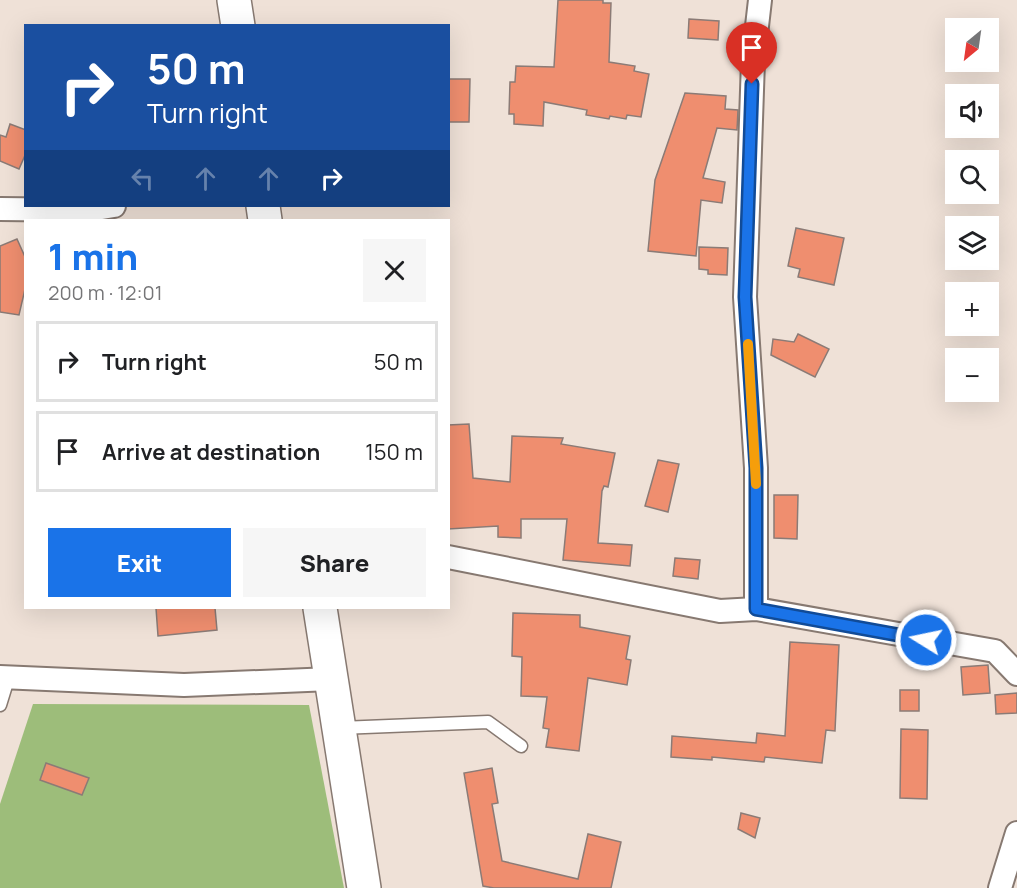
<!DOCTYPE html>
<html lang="en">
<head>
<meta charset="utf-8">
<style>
  :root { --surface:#fff; --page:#f6f6f6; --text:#202124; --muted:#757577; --line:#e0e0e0; --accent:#1a73e8 }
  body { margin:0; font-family:Manrope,sans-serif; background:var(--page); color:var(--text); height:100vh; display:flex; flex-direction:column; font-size:22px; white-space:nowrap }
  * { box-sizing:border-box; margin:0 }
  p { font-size:20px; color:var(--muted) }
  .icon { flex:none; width:33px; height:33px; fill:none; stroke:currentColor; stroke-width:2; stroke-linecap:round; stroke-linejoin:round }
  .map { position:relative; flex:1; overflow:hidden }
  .sheet { position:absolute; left:24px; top:219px; width:426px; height:390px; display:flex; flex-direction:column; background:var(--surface); border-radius:0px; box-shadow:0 6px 24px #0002 }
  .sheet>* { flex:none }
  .hud { position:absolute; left:24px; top:24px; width:426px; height:183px; border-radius:0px; box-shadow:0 6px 24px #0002; background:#1a4fa0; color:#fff; overflow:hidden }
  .needle { width:39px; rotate:209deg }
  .controls { position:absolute; left:945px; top:18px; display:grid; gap:12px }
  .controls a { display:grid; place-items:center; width:54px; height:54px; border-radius:0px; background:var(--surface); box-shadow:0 6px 24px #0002; font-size:30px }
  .pin { position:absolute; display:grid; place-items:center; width:51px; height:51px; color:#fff; margin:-62px -26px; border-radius:50% 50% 50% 0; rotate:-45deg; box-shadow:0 0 6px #0007 }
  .pin .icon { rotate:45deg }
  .me { position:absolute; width:66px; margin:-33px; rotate:280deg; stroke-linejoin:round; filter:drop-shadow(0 0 4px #0008) }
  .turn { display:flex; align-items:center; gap:21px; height:126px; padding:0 24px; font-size:27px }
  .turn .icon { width:78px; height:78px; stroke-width:2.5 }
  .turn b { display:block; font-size:42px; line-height:51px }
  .lanes { display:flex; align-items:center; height:57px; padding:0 24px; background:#0003; justify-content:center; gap:30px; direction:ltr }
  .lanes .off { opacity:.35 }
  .round { display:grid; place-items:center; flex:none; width:63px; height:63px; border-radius:0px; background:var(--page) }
  .head { display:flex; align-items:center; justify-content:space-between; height:102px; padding:0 24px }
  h1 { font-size:36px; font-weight:800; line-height:45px; color:var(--accent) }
  .button { display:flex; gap:12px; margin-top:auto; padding:12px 24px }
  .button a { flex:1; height:69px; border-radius:0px; background:var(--accent); color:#fff; font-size:24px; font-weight:800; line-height:69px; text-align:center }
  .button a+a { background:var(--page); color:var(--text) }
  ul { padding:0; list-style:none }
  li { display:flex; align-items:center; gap:18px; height:81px; margin:0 12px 9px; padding:0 12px; border:3px solid var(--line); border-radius:0px }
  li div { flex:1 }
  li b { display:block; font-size:22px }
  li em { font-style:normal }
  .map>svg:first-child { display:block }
  .green { fill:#9dbd7a }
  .building { fill:#ef8e6f; stroke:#8b7b76; stroke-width:1.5 }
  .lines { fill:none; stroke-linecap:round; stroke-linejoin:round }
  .lane-casing { stroke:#877971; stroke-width:15 }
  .street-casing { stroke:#877971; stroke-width:26 }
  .highway-casing { stroke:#877971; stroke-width:36 }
  .lane { stroke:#fff; stroke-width:12 }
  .street { stroke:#fff; stroke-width:22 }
  .highway { stroke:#fff; stroke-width:33 }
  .route-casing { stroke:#114b97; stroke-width:15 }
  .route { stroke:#1a73e8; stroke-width:10 }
  .slow { stroke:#f59e0b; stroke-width:10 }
</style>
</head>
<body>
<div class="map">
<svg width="1017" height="888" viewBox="0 0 1017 888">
  <rect width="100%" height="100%" fill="#efe1d7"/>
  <path class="green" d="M 33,704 L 309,705 L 344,888 L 0,888 L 0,804 Z"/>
  <g class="building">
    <path d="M 558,0 L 603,0 L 603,3 L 611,3 L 609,62 L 635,66 L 634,71 L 649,74 L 641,117 L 627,115 L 626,119 L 610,116 L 609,119 L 586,115 L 587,110 L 544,102 L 543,126 L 514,124 L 514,114 L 509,114 L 510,82 L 515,82 L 516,66 L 554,67 Z"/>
    <path d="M 689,19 L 719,21 L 718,40 L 688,38 Z"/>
    <path d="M 448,79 L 470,79 L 469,122 L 448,122 Z"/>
    <path d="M 685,93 L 726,96 L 725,109 L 738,110 L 737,130 L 717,128 L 703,178 L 725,182 L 722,203 L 701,200 L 696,256 L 648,251 L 655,180 Z"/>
    <path d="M 10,124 L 26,130 L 26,153 L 19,169 L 0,161 L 0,135 L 6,137 Z"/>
    <path d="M 796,228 L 844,238 L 834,285 L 798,277 L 800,269 L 788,266 Z"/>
    <path d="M 17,239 L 26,259 L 26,285 L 19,315 L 0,312 L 0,246 Z"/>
    <path d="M 699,247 L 728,248 L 727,275 L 708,274 L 708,270 L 699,269 Z"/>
    <path d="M 798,334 L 829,349 L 815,377 L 771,355 L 773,339 L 794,342 Z"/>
    <path d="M 469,424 L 473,478 L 510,482 L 512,436 L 563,438 L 561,444 L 615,453 L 608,487 L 604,486 L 602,491 L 598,543 L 632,545 L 630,566 L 563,560 L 567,519 L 521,519 L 521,538 L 498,537 L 498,526 L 448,529 L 448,425 Z"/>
    <path d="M 658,460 L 679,464 L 668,512 L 645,506 Z"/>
    <path d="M 774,495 L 798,495 L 797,539 L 774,538 Z"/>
    <path d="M 675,558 L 700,560 L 698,579 L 673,576 Z"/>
    <path d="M 156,608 L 215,608 L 217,630 L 158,636 Z"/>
    <path d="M 513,613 L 580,615 L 580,627 L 630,636 L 626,659 L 631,660 L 627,685 L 588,678 L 579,751 L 546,747 L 549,729 L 543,728 L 547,697 L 521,696 L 522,657 L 512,656 Z"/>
    <path d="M 790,642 L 839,645 L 835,731 L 826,730 L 822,763 L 765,757 L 764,762 L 712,757 L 712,760 L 671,757 L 672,736 L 756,743 L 757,733 L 785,736 Z"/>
    <path d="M 988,665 L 990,693 L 963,695 L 961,667 Z"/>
    <rect x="900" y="690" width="19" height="21"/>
    <path d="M 1017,693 L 1017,713 L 996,714 L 995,695 Z"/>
    <path d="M 901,729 L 928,730 L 927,799 L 900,798 Z"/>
    <path d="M 46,763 L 89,778 L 82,795 L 40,780 Z"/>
    <path d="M 492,768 L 498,803 L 492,804 L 502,861 L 578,879 L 588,834 L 621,842 L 611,888 L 494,888 L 483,886 L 464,773 Z"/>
    <path d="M 741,813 L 760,818 L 755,838 L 738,829 Z"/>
  </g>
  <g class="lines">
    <defs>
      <g id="lane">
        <path d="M 0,705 L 8,679"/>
        <path d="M 340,728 L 488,722 L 521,746"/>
      </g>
      <g id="street">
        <path d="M 0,209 L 90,210 L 114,206"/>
        <path d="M 448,557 L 720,611 L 756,609 L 995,651 L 1017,674"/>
        <path d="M 756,609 L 756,468 L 745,297 L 753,61 L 760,0"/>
        <path d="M 0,677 L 184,685 L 331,679"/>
        <path d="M 1000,888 L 1017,833"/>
      </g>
      <g id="highway">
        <path d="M 234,0 L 238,26"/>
        <path d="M 263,206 L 265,220"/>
        <path d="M 320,608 L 364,888"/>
      </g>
    </defs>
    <use href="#lane" class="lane-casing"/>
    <use href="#street" class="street-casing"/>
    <use href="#highway" class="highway-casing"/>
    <use href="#lane" class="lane"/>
    <use href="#street" class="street"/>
    <use href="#highway" class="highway"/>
  </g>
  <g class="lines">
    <defs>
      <path id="route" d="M 752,84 L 745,297 L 756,468 L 756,609 L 926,640"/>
    </defs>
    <use href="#route" class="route-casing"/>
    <use href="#route" class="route"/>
    <path class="slow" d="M 748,344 L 756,484"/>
  </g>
</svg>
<div class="controls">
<a><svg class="needle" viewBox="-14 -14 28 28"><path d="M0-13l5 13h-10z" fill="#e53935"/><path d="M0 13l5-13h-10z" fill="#757577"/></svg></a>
<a><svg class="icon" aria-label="sound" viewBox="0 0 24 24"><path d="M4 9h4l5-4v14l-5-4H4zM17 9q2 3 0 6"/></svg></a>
<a><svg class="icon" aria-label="search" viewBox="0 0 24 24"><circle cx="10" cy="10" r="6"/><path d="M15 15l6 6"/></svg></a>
<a><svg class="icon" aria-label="layers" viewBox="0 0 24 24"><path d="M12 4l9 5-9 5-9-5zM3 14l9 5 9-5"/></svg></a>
<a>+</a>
<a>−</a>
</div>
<div class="pin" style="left:752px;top:84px;background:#d93025"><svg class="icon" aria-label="arrive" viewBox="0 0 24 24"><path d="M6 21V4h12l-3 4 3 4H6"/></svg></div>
<svg class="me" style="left:926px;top:640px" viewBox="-20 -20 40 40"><circle r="17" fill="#1a73e8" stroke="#fff" stroke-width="3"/><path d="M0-11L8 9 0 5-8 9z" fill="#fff"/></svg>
<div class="hud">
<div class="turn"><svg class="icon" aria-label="right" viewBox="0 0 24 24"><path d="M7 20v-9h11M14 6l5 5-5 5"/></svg><div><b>50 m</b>Turn right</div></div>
<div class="lanes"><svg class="icon off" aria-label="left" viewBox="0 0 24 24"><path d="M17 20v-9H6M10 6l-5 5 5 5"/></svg><svg class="icon off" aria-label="ahead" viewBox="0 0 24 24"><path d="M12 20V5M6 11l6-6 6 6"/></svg><svg class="icon off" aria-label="ahead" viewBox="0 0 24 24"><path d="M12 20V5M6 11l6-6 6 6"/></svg><svg class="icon" aria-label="right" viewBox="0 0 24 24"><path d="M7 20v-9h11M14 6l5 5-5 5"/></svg></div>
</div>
<section class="sheet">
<div class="head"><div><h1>1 min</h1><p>200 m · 12:01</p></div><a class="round"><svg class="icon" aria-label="close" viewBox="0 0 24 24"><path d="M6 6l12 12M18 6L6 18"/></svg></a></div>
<ul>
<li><svg class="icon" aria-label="right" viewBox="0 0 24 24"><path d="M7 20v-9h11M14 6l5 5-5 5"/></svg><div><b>Turn right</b></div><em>50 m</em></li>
<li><svg class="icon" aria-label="arrive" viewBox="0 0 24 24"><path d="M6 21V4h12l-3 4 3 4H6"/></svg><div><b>Arrive at destination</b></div><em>150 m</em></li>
</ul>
<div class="button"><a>Exit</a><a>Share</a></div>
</section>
</div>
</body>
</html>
